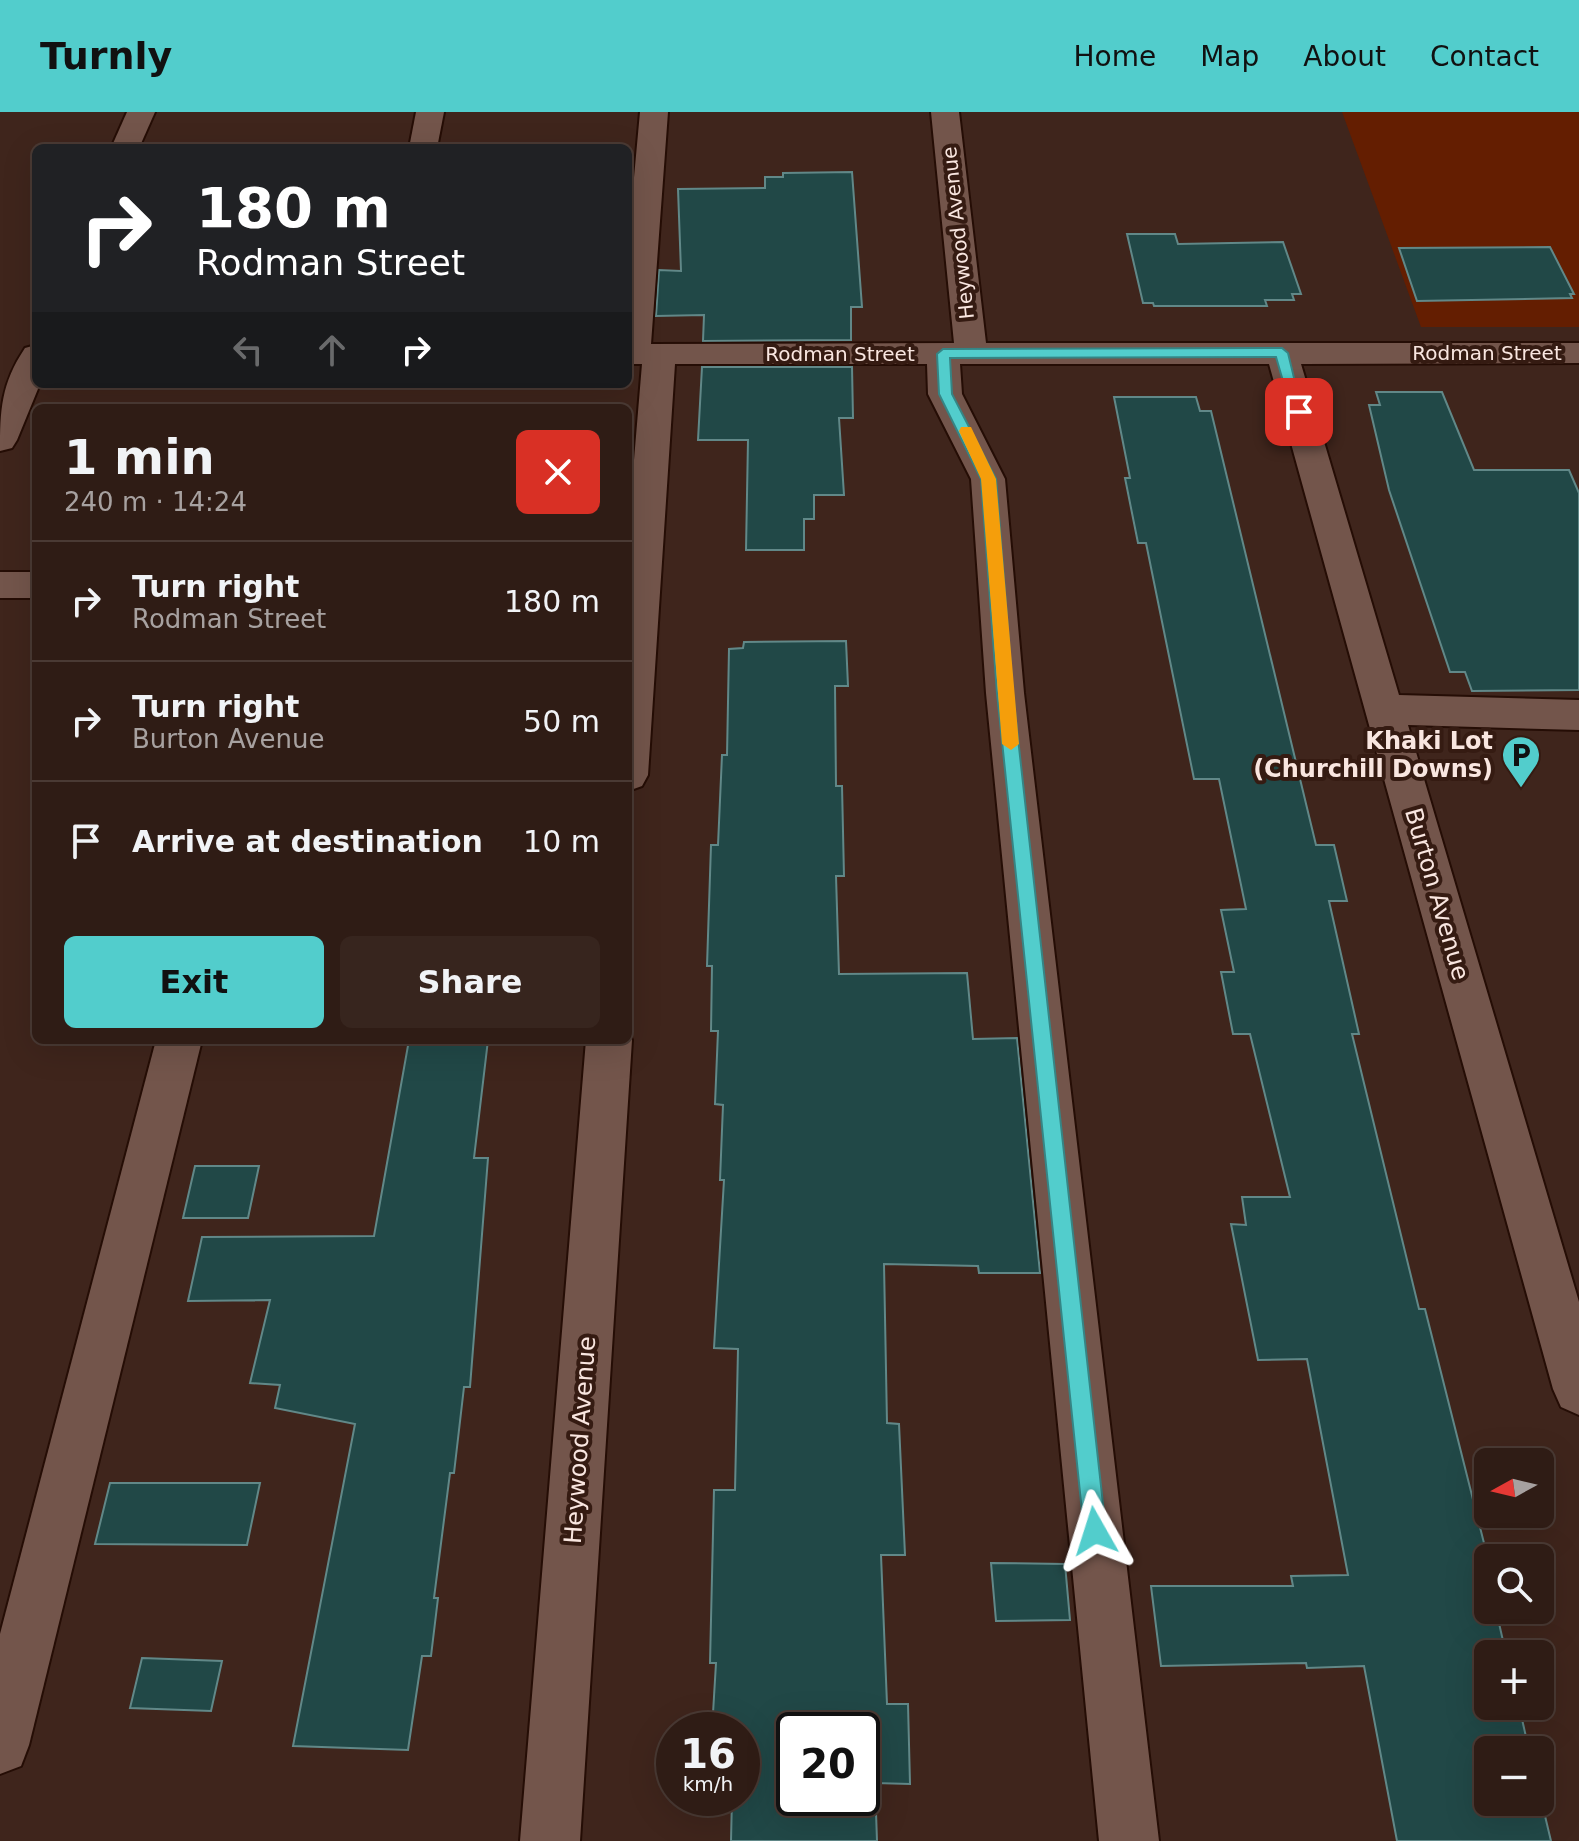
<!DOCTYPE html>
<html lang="en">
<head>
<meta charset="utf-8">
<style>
  :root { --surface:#2f1c15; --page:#37251e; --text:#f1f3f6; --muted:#a7a1a0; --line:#4a3a34; --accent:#52cdcc }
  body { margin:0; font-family:"DejaVu Sans",sans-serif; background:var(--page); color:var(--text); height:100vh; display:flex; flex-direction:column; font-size:30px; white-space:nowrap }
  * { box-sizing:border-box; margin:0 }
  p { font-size:26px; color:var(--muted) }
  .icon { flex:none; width:44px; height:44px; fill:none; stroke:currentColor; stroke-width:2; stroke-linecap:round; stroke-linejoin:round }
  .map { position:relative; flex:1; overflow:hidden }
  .panel { position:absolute; left:32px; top:292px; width:600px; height:640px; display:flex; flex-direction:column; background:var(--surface); border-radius:12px; box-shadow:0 8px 32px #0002,0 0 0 2px var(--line) }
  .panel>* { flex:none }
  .top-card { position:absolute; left:32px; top:32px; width:600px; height:244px; border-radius:12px; box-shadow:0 8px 32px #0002,0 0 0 2px var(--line); background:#202124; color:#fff; overflow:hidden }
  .needle { width:52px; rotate:262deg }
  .tools { position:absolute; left:1474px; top:1336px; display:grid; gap:16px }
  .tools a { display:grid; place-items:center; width:80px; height:80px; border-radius:12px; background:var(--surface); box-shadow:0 8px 32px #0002,0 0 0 2px var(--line); font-size:40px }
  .speed { position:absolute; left:656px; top:1600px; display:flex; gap:16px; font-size:40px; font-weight:700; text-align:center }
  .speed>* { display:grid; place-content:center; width:104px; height:104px; border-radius:50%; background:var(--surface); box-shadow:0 8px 32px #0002,0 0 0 2px var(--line); line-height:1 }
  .speed small { font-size:20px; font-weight:400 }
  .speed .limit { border:4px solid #111; border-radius:12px; background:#fff; color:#111 }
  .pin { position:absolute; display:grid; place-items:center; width:68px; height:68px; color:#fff; margin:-34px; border-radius:16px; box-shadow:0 4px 12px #0006 }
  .me { position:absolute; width:88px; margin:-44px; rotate:354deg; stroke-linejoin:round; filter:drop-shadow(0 0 6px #0008) }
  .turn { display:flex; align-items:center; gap:28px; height:168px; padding:0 32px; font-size:36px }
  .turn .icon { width:104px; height:104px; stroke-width:2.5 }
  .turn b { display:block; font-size:56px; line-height:68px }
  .lanes { display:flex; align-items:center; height:76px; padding:0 32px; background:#0003; justify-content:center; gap:40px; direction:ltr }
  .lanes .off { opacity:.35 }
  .round { display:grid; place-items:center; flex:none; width:84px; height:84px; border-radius:12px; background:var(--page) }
  .head { display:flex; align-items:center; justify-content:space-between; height:136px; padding:0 32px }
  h1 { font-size:48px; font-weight:600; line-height:60px }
  .button { display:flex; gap:16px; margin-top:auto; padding:16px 32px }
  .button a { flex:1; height:92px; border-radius:12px; background:var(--accent); color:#111; font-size:32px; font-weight:600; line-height:92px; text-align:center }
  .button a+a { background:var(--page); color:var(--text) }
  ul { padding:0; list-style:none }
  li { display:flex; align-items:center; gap:24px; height:120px; padding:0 32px; border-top:2px solid var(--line) }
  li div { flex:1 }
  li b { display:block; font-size:30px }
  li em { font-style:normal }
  header { display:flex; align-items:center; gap:48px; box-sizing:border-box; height:112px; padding:0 40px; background:var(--accent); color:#111 }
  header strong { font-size:38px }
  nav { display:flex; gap:44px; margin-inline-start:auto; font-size:28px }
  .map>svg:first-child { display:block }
  .green { fill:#641e01 }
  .building { fill:#214847; stroke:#618888; stroke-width:2; fill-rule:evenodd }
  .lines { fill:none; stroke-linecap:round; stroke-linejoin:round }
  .minor-casing { stroke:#250d05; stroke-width:4 }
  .minor { fill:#73554b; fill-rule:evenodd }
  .route { fill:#52cdcc; stroke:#358585; stroke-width:2 }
  .slow { fill:#f59e0b }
  .labels { text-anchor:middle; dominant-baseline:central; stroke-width:8; stroke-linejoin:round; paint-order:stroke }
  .far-street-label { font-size:20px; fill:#f9e6e0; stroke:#351b12 }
  .poi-label { font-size:24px; font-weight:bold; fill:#f9e6e0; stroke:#351b12; text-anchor:end }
  .street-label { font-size:24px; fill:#f9e6e0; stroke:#351b12 }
</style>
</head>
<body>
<header>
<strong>Turnly</strong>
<nav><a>Home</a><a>Map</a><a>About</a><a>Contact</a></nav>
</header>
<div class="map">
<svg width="1579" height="1729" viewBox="0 0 1579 1729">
  <rect width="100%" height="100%" fill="#3f251c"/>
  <path class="green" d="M 1342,0 L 1579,0 L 1579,215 L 1421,215 Z"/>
  <g class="building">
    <path d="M 852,60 L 862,195 L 851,195 L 851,228 L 703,229 L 704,203 L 656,204 L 659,158 L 681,159 L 678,77 L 765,76 L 765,65 L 783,65 L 783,61 Z"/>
    <path d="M 1127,122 L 1175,122 L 1178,132 L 1283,130 L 1301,182 L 1292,182 L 1294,188 L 1265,188 L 1267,194 L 1154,194 L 1153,191 L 1143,191 Z"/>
    <path d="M 1550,135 L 1574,182 L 1570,182 L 1572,186 L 1417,189 L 1399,136 Z"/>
    <path d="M 702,255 L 852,255 L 853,306 L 839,306 L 844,383 L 814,383 L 814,407 L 804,407 L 804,438 L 746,438 L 748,328 L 698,328 Z"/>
    <path d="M 1376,280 L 1442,280 L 1474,358 L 1569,358 L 1579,381 L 1579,578 L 1472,579 L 1465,560 L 1450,560 L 1389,378 L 1369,293 L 1380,293 Z"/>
    <path d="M 1114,285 L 1196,285 L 1200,299 L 1211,299 L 1316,733 L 1334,733 L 1347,789 L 1329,789 L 1359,922 L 1352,922 L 1419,1197 L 1425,1197 L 1487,1443 L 1483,1443 L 1488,1465 L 1488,1498 L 1496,1498 L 1506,1542 L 1488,1542 L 1488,1594 L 1519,1594 L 1529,1638 L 1488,1638 L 1488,1690 L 1540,1690 L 1540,1683 L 1551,1729 L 1397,1729 L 1364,1554 L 1307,1556 L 1306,1551 L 1161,1554 L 1151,1474 L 1293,1474 L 1291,1464 L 1348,1463 L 1307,1247 L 1258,1248 L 1231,1112 L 1246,1113 L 1242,1085 L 1290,1085 L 1250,922 L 1233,922 L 1221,860 L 1234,860 L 1221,798 L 1246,797 L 1219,667 L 1194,667 L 1146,431 L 1138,431 L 1125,366 L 1130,366 Z"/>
    <path d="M 846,529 L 848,574 L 835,574 L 836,674 L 842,674 L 844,764 L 836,764 L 839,862 L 967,861 L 973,927 L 1017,926 L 1040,1161 L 979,1161 L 978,1154 L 884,1152 L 887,1311 L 899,1312 L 905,1443 L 881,1443 L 887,1592 L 908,1592 L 910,1672 L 875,1671 L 877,1729 L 731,1729 L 732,1686 L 742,1686 L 742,1618 L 712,1618 L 716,1551 L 710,1551 L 714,1378 L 735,1378 L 738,1237 L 714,1236 L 724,1068 L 720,1068 L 723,993 L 715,992 L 718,919 L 711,919 L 712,854 L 707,854 L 711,733 L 718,733 L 722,643 L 727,643 L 729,537 L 743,536 L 744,530 ZM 794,1618 L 862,1618 L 862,1686 L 794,1686 Z"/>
    <path d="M 409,928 L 488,928 L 474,1046 L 488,1046 L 470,1275 L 464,1275 L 454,1361 L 450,1361 L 434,1486 L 438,1486 L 431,1544 L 422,1544 L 408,1638 L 293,1634 L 355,1312 L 275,1296 L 280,1273 L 250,1271 L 270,1188 L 188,1189 L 202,1125 L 374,1124 Z"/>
    <path d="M 195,1054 L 259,1054 L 248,1106 L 183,1106 Z"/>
    <path d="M 110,1371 L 260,1371 L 247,1433 L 95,1432 Z"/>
    <path d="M 991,1451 L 1065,1452 L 1070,1508 L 996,1509 Z"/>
    <path d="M 142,1546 L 222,1549 L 211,1599 L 130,1596 Z"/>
  </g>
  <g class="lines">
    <defs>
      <g id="minor">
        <path d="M 127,0 L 155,0 L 139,36 L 111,36 Z"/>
        <path d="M 416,0 L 444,0 L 437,36 L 409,36 Z"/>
        <path d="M 640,0 L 668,0 L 651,232 L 954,231 L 931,0 L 959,0 L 986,231 L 1579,231 L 1579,251 L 1301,252 L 1399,583 L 1579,588 L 1579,618 L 1408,613 L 1579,1190 L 1579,1303 L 1561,1295 L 1553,1277 L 1269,252 L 960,252 L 962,282 L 1005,367 L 1024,581 L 1159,1729 L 1099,1729 L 986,581 L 971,367 L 928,282 L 927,252 L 675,252 L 648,663 L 642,674 L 628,679 L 628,420 L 642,252 L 628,252 L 628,131 Z"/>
        <path d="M 36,233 L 36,272 L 40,272 L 17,328 L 12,336 L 0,339 C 0,298 1,272 25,236 Z"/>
        <rect x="0" y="460" width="36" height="26"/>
        <path d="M 628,920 L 632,928 L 580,1729 L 520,1729 L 586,928 L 628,928 Z"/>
        <path d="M 156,928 L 202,928 L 29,1633 L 21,1654 L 0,1662 L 0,1522 Z"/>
      </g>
    </defs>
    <use href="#minor" class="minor-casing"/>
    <use href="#minor" class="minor"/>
  </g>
  <path class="route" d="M 1282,236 L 1288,241 L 1303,303 L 1292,300 L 1276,245 L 950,246 L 952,282 L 996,367 L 1013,581 L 1106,1419 L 1103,1427 L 1095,1430 L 1087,1427 L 1084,1419 L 997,581 L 981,367 L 939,282 L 937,242 L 943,237 Z"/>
  <path class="slow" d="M 961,315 L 971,315 L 996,367 L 1019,632 L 1011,638 L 1002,632 L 981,367 L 959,319 Z"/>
  <defs>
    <symbol id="parking-pin" viewBox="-11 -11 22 30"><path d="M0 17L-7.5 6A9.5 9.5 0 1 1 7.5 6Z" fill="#52cdcc" stroke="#351b12"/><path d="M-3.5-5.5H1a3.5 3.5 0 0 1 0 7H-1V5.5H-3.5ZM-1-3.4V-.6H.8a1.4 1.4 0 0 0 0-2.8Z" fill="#111"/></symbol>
  </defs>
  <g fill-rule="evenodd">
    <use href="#parking-pin" x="1499" y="621" width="44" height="60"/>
  </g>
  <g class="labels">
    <g class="far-street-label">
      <text transform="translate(958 121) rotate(-96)">Heywood Avenue</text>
      <text x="1487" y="241">Rodman Street</text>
      <text x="840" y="242">Rodman Street</text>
    </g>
    <g class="poi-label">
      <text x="1493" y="629">Khaki Lot<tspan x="1493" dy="28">(Churchill Downs)</tspan></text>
    </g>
    <g class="street-label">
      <text transform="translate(1437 782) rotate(74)">Burton Avenue</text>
      <text transform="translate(580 1328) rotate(-86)">Heywood Avenue</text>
    </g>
  </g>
</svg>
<div class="tools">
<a><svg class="needle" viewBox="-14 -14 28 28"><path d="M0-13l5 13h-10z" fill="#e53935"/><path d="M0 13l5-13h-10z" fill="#a7a1a0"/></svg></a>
<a><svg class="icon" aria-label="search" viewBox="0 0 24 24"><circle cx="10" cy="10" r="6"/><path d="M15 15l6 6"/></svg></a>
<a>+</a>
<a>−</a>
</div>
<div class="speed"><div>16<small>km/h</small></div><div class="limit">20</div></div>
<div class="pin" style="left:1299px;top:300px;background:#d93025"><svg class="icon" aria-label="arrive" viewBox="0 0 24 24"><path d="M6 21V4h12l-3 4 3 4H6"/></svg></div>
<svg class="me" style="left:1095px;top:1419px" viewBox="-20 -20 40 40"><path d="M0-17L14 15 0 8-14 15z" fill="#52cdcc" stroke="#fff" stroke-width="4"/></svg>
<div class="top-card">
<div class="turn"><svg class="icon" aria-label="right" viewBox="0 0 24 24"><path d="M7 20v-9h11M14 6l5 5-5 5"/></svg><div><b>180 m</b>Rodman Street</div></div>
<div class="lanes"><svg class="icon off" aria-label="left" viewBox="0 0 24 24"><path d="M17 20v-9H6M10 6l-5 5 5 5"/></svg><svg class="icon off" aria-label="ahead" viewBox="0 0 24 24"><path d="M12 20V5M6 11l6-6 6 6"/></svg><svg class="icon" aria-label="right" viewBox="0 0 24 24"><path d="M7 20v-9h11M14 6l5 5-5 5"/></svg></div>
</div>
<section class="panel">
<div class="head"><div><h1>1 min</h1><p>240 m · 14:24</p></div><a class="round" style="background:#d93025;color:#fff"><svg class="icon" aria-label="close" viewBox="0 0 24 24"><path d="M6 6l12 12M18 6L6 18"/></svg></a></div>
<ul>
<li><svg class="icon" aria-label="right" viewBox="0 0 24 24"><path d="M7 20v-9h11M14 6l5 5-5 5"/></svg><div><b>Turn right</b><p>Rodman Street</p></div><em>180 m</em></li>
<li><svg class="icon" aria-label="right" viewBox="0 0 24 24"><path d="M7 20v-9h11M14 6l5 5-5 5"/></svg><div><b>Turn right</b><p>Burton Avenue</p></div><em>50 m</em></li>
<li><svg class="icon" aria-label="arrive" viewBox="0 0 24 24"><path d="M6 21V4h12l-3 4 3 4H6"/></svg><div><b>Arrive at destination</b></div><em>10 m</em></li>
</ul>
<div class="button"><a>Exit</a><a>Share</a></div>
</section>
</div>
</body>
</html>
